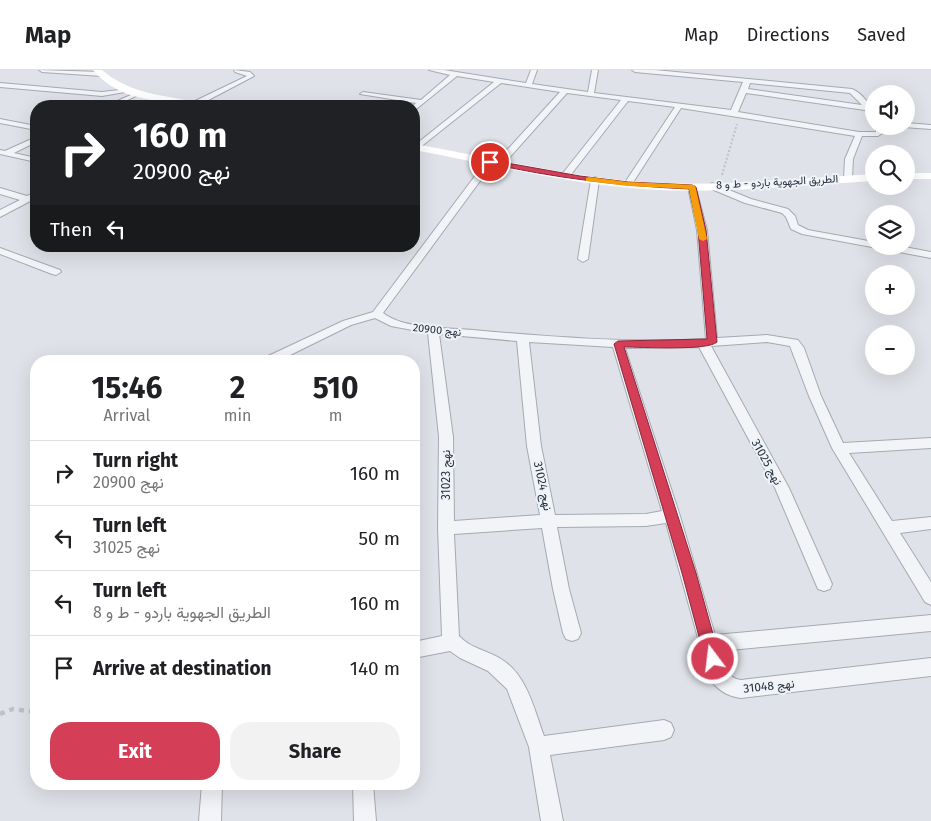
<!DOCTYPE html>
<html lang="en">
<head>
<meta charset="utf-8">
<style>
  :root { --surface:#fff; --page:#f2f2f2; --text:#202124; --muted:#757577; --line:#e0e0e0; --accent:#d43e57 }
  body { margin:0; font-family:"Fira Sans",Vazirmatn,sans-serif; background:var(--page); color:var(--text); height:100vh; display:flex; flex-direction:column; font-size:19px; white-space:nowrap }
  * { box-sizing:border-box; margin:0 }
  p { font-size:16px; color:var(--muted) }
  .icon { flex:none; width:28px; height:28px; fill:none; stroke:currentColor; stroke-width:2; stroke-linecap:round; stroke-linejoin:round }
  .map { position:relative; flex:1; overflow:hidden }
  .side { position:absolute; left:30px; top:285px; width:390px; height:435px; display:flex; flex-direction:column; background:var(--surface); border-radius:20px; box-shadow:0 5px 20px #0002 }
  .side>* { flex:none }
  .guide { position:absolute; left:30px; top:30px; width:390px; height:152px; border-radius:20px; box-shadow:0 5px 20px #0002; background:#202124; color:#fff; overflow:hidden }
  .controls { position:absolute; left:865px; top:15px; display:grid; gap:10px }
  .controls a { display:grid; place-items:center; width:50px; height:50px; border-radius:50%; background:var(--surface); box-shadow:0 5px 20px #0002; font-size:25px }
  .pin { position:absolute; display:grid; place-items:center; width:42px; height:42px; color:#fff; margin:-21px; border:2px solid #fff; border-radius:50%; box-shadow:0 1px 5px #0007 }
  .me { position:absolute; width:55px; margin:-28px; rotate:345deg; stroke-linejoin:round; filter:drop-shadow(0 0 4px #0008) }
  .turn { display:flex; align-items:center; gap:18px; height:105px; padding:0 20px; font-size:22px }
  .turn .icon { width:65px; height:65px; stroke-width:2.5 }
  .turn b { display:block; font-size:35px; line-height:42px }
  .then { display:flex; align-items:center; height:48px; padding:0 20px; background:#0003; gap:10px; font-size:19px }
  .eta { display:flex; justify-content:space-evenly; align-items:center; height:85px; text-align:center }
  .eta b { font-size:30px; font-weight:700; line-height:35px }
  .action { display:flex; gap:10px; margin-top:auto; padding:10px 20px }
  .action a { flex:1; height:58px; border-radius:20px; background:var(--accent); color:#fff; font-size:20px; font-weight:700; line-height:58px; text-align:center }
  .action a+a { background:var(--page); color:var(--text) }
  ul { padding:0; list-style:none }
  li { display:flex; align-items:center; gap:15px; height:65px; padding:0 20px; border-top:1px solid var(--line) }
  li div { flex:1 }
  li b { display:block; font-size:19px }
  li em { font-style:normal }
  header { display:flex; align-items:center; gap:30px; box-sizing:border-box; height:70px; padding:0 25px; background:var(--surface); border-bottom:1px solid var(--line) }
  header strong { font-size:24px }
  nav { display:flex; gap:28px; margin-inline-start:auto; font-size:18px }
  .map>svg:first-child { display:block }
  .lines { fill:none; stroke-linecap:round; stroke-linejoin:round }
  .street-casing { stroke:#a4aab3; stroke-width:2 }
  .path-far1 { stroke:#bdc1c8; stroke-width:2; stroke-dasharray:2 2; stroke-linecap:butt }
  .path { stroke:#bdc1c8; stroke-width:4.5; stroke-dasharray:5 5; stroke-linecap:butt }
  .street { fill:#f2f4f7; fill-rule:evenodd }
  .secondary { fill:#fff; fill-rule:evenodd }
  .route { fill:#d43e57; stroke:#8a2839 }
  .slow { fill:#f59e0b }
  .labels { text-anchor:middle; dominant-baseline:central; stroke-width:4; stroke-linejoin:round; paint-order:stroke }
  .far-street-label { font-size:11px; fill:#273141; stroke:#eff2f7 }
  .street-label { font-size:12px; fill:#273141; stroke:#eff2f7 }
</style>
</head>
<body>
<header>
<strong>Map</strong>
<nav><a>Map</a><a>Directions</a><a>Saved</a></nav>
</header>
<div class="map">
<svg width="931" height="751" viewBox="0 0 931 751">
  <rect width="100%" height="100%" fill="#dfe3e9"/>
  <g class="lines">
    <defs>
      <g id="street">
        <path d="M 39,0 L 102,2 L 105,4 L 102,6 L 42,2 Z"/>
        <path d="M 234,0 L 250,2 L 254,6 L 197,36 L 191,36 L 191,33 L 247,6 L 235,2 Z"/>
        <path d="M 429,0 L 444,0 L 526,13 L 531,0 L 537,0 L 532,14 L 588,22 L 592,0 L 598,0 L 594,23 L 731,40 L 743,12 L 635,2 L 632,0 L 655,0 L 852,19 C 862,23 874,38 874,48 L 865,40 L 746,23 L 738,42 L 859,62 L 876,62 L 876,56 L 884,56 L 884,62 L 878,66 L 862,66 L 853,89 L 852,108 L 848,111 L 844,108 L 845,89 L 855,66 L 681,38 L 632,114 L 628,117 L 624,114 L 675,37 L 628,31 L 569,107 L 563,107 L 563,103 L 621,30 L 567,23 L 502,96 L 496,96 L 496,92 L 560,22 L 501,13 L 418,79 L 414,77 L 415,75 L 494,12 L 457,6 L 415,40 L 413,36 L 416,33 L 360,24 L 363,22 L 421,30 L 450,5 ZM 750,13 L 850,23 L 862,35 L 748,19 Z"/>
        <path d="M 0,13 L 102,22 L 128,19 L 131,21 L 102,26 L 0,17 Z"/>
        <path d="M 133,24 L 138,25 L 115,36 L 106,36 Z"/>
        <path d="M 0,49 L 36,56 L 36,60 L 0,53 Z"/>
        <path d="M 906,53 L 931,55 L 931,59 L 903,57 L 906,56 Z"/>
        <path d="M 36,67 L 36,72 L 14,83 L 36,88 L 36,92 L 0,84 L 0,80 L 5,81 Z"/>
        <path d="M 487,90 L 494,92 L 383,243 C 403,259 448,258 473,260 C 550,267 628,273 706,269 L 697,160 L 688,117 L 695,115 L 707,160 L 717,268 L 767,265 L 798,270 L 804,278 L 821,326 L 843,373 L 931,368 L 931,378 L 849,383 L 892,451 L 931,447 L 931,459 L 900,463 L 931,512 L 931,535 L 925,532 L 832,378 L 809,326 L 790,276 L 767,272 L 711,276 L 789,418 L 832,514 L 830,519 L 824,521 L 818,519 L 775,418 L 699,277 L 625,278 L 680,446 L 715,565 L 931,545 L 931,561 L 720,581 C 723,594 726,608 741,610 L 931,588 L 931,606 L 741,628 C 726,626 714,618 708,604 L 666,453 L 646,456 L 557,457 L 569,519 L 581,563 L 578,569 L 572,571 L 566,569 L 563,563 L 553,519 L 542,458 L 454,464 L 459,566 C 471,579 487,580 501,589 C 527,605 534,639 544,666 L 664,650 L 671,653 L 674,660 L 671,667 L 664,670 L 550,685 L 563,751 L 541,751 L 529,677 L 507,619 L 488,601 L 460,588 L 450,581 L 414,588 L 414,572 L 442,566 L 438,458 L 439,367 L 428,263 L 391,256 L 375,248 L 351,255 L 278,291 L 262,291 L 264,288 L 343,251 L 373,242 ZM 439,264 L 517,271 L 527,376 L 540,445 L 454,451 L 453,367 ZM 529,272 L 613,277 L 662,441 L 646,444 L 555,445 L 541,376 Z"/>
        <path d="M 595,107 L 599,110 L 588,189 L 583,192 L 578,189 L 591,110 Z"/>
        <path d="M 712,113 L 751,129 L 788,139 L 795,146 L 798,155 L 808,160 L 874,172 L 874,176 L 899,176 L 931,182 L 931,188 L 802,164 L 791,159 L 786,147 L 782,143 L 745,133 L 709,118 L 708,116 Z"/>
        <path d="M 0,118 L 27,126 L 36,122 L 36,128 L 0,147 L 0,140 L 20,130 L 0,124 Z"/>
        <path d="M 0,178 L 60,200 L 61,202 L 56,205 L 52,204 L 0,184 Z"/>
        <path d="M 202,714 L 222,714 L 221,751 L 199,751 Z"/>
        <path d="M 353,714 L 373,714 L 376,751 L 354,751 Z"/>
      </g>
    </defs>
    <use href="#street" class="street-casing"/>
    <path class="path-far1" d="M 722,105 L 737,54"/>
    <path class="path" d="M 0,644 L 13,639 L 36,642"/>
    <use href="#street" class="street"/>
    <g class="secondary">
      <path d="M 93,0 L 102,0 C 129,24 167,26 202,33 L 207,36 C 189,37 142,30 125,23 C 113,18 101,10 93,0 Z"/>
      <path d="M 414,74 C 495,88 575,109 658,113 C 730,116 802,108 874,104 L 874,111 C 802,115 730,123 658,120 C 575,116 495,95 414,80 Z"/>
      <rect x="906" y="103" width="25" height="6"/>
    </g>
  </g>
  <path class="route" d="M 490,90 L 580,106 L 628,112 L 692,115 L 696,117 L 706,160 L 717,272 C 708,281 641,277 624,277 L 696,503 L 720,589 L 718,594 L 713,596 L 708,594 L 705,589 L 682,503 L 614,274 L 618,271 L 707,269 L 698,160 L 689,119 C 621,116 554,108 488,93 L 487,92 Z"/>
  <path class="slow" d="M 589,107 L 628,112 L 695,115 L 707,169 L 703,171 L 699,169 L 689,119 L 628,116 L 586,111 L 586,108 Z"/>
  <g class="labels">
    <g class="far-street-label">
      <text transform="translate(777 112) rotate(-3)">الطريق الجهوية باردو - ط و 8</text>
      <text transform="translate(437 260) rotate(6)">نهج 20900</text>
    </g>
    <g class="street-label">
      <text transform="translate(767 392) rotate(61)">نهج 31025</text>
      <text transform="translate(446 405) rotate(-90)">نهج 31023</text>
      <text transform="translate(543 416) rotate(78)">نهج 31024</text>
      <text transform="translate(769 616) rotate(-6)">نهج 31048</text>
    </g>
  </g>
</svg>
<div class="controls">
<a><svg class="icon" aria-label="sound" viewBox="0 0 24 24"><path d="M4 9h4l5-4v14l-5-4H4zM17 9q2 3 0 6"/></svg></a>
<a><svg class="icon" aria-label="search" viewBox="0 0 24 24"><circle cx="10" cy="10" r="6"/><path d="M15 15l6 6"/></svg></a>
<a><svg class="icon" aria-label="layers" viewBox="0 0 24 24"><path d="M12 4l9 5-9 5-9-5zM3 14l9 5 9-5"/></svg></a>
<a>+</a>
<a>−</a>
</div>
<div class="pin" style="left:490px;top:92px;background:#d93025"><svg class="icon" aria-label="arrive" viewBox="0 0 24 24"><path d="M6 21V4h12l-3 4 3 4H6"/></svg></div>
<svg class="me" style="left:713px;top:589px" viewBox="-20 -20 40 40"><circle r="17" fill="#d43e57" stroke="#fff" stroke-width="3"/><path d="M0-11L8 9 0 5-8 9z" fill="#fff"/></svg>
<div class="guide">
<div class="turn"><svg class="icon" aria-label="right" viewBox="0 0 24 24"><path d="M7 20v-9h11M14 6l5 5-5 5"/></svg><div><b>160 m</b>نهج 20900</div></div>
<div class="then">Then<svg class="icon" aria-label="left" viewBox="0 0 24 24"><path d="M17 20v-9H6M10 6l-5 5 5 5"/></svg></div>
</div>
<section class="side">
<div class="eta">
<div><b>15:46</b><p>Arrival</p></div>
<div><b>2</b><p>min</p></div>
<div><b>510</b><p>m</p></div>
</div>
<ul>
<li><svg class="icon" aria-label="right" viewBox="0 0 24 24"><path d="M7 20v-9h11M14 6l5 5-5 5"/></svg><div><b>Turn right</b><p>نهج 20900</p></div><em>160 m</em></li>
<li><svg class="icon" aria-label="left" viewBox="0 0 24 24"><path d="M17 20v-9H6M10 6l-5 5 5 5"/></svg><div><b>Turn left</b><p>نهج 31025</p></div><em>50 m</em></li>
<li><svg class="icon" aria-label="left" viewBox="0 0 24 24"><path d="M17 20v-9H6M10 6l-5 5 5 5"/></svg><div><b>Turn left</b><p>الطريق الجهوية باردو - ط و 8</p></div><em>160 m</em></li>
<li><svg class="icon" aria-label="arrive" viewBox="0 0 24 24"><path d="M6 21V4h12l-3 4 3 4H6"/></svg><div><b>Arrive at destination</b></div><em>140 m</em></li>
</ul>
<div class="action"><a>Exit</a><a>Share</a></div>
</section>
</div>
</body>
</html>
